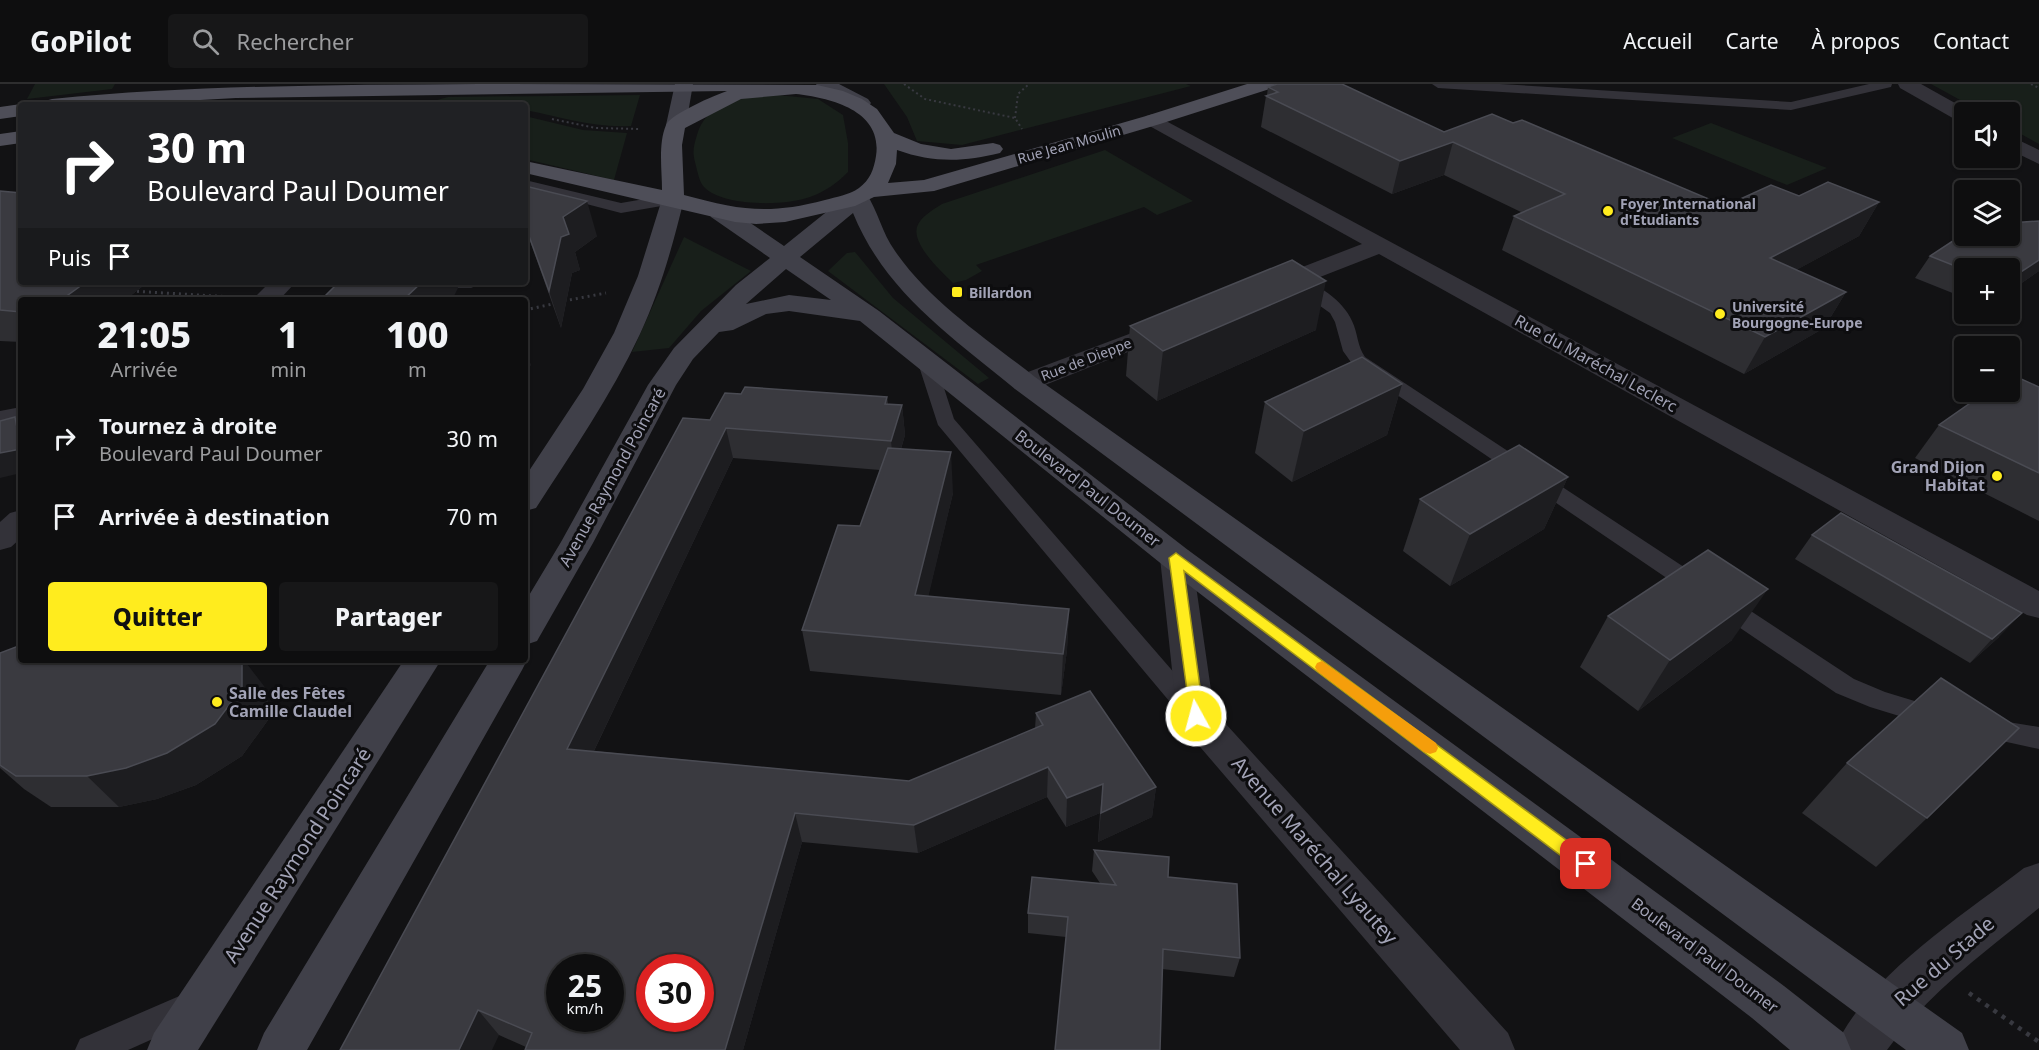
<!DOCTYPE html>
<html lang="fr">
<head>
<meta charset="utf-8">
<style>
  :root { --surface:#0e0e0f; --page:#171718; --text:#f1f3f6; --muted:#9b9c9e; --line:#2e2e2f; --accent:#ffec1e }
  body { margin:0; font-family:"Noto Sans",sans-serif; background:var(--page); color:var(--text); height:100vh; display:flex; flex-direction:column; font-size:22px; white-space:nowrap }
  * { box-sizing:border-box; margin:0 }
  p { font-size:20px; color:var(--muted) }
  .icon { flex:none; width:33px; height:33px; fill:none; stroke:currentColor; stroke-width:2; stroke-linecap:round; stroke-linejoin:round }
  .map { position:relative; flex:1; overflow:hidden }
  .drawer { position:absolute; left:18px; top:213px; width:510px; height:366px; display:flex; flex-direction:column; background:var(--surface); border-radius:6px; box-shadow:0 2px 4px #0004,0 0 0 2px var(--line) }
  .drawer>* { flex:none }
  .banner { position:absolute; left:18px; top:18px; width:510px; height:183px; border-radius:6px; box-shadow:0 2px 4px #0004,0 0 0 2px var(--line); background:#202124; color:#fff; overflow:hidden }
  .buttons { position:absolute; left:1954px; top:18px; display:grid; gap:12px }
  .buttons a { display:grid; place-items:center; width:66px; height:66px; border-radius:6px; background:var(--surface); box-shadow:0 2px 4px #0004,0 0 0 2px var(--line); font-size:30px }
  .speed { position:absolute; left:546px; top:870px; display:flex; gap:12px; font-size:30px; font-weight:700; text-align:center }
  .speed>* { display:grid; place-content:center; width:78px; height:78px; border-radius:50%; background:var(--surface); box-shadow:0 2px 4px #0004,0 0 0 2px var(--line); line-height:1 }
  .speed small { font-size:15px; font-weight:400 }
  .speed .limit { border:9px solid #d22; background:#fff; color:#111 }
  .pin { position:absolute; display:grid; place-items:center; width:51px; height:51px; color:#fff; margin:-26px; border-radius:12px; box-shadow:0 3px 9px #0006 }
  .me { position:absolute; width:66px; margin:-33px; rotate:353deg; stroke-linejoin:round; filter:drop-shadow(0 0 4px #0008) }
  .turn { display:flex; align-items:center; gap:21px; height:126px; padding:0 30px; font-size:27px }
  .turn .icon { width:78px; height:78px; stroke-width:2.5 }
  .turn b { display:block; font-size:42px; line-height:51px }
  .then { display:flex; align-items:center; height:57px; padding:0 30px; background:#0003; gap:12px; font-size:22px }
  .eta { display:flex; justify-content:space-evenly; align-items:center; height:102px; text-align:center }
  .eta b { font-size:36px; font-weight:800; line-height:42px }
  .action { display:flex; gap:12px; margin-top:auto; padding:12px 30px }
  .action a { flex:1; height:69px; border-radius:6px; background:var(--accent); color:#111; font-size:24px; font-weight:800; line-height:69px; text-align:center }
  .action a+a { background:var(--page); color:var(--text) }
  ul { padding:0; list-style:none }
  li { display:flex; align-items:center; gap:18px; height:78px; padding:0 30px }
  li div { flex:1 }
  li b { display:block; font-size:22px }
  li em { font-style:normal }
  header { display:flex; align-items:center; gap:36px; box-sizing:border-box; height:84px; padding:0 30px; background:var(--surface); border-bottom:2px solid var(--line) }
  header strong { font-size:28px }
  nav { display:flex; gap:33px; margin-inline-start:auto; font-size:21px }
  .search { width:420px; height:54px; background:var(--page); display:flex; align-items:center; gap:15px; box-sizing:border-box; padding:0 21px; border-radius:6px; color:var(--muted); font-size:22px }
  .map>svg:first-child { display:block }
  .green { fill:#181f1a }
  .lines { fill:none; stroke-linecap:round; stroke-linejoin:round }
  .path-far2 { stroke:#383940; stroke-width:2; stroke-dasharray:2 3; stroke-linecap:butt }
  .path-far1 { stroke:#383940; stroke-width:3; stroke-dasharray:2 4; stroke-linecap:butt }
  .path { stroke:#383940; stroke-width:4.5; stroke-dasharray:4 6; stroke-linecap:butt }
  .lane { fill:#333239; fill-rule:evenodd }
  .street { fill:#333239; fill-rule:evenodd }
  .secondary { fill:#404049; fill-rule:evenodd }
  .primary { fill:#4e4e58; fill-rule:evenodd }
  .wall { fill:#2e2e32 }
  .shaded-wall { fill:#1d1d20 }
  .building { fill:#3a3a40; stroke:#4a4b53; stroke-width:1.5; fill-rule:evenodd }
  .route { fill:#ffec1e; stroke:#a69914; stroke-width:1.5 }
  .slow { fill:#f59e0b }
  .poi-dot { fill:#ffec1e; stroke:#0d0d0f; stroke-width:2 }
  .labels { text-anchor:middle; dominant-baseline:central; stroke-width:6; stroke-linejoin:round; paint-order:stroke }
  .far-street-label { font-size:14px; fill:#a2a3b6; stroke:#0d0d0f }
  .far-poi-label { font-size:14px; font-weight:bold; fill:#a2a3b6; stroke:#0d0d0f; text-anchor:start }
  .street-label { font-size:16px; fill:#a2a3b6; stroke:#0d0d0f }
  .poi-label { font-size:16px; font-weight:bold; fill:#a2a3b6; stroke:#0d0d0f; text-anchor:end }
  .near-street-label { font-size:20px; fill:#a2a3b6; stroke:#0d0d0f }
</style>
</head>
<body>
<header>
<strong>GoPilot</strong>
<div class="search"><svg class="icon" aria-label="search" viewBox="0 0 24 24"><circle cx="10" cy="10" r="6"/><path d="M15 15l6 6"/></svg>Rechercher</div>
<nav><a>Accueil</a><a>Carte</a><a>À propos</a><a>Contact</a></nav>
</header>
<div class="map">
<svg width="2039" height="966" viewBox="0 0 2039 966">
  <rect width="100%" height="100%" fill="#121214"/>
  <g class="green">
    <path d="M 35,0 L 115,0 L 112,5 L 27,15 Z"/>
    <path d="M 884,0 L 1186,0 L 1191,2 L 962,61 L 917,57 L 907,33 Z"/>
    <path d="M 1931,0 L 2039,0 L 2039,60 L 2010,44 L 2010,28 L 1982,28 Z"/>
    <path d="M 767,10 L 818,15 L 843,31 L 848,59 L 848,88 C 836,100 826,107 810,113 C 786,122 723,123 704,103 C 699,98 697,85 695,78 C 692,67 694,61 697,51 C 706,19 738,15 767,10 Z"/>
    <path d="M 640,11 L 631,42 C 592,44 562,33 525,26 L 525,21 L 419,21 L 448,13 Z"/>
    <path d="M 525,32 L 583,46 L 627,49 L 614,96 L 525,75 Z"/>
    <path d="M 1711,39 L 1827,84 L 1787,101 L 1672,54 Z"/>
    <path d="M 1105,66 L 1193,117 L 1157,131 L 1144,123 L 976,181 L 982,187 L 966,196 L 953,199 C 941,187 912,161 917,143 C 921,132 933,126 942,120 Z"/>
    <path d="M 684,153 L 751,187 L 701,227 L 669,264 L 632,268 Z"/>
    <path d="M 855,168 L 893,214 L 989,294 L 978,300 L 828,187 L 847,169 Z"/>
  </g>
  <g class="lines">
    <g class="path-far2">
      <path d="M 904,0 L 925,15 L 1015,34 L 1022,45"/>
      <path d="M 2031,0 L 2039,4"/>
      <path d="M 1015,34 L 1018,10 L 1029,0"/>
      <path d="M 552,35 L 596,44 L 641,45"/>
      <path d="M 16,111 L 21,104"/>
    </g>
    <g class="path-far1">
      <path d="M 131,207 L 232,213"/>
      <path d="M 564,217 L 606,209"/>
      <path d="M 525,226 L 557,219"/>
    </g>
    <path class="path" d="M 1969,909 L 2039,958"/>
    <g class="lane">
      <path d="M 1432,0 L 1500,0 L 1791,18 L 1869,0 L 1892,0 L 1891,3 L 1791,26 L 1438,4 Z"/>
      <path d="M 525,96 L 621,119 L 673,110 L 681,115 L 673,120 L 621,129 L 525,104 Z"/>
      <path d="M 1296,194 C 1317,199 1343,216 1352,237 C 1358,249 1357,262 1365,273 L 1854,595 L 1885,608 L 1944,626 L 1948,633 L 1944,640 L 1935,643 L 1870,623 L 1836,609 L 1353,281 L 1343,267 L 1335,238 L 1330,229 L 1288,199 Z"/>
      <path d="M 926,271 L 932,272 L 935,276 L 954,335 L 1203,622 L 1207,629 L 1203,636 L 1194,639 L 1185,636 L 938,341 L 917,276 L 920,272 Z"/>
      <path d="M 1984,634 L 2039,643 L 2039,665 L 1975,651 L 1971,644 L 1975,637 Z"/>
      <path d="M 191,907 L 202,911 L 207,922 L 202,933 L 128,966 L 75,966 L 80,955 Z"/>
    </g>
    <g class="street">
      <path d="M 1898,0 L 1921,0 L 1971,28 L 1965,28 L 1965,39 L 1958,37 L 1900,4 Z"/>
      <path d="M 1153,30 L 2039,507 L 2039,534 L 2027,531 L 1379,170 L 1279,209 L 1270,211 L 1261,209 L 1258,204 L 1261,199 L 1362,160 L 1146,40 L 1143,36 L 1146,32 Z"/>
      <path d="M 2010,52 L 2039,66 L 2039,80 L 2010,66 Z"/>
      <path d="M 270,198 L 296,198 L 279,216 L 252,216 Z"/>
      <path d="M 1169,235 L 1178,238 L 1182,243 L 1178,248 L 1035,305 L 1025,307 L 1015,305 L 1011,299 L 1015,293 Z"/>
      <path d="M 21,323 L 21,341 L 0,345 L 0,327 Z"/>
      <path d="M 21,426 L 21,454 L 11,463 L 0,466 L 0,438 L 10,429 Z"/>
      <path d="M 1176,463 L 1188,466 L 1192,474 L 1214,627 L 1508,949 L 1515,966 L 1460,966 L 1183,643 L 1177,632 L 1160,474 L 1164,466 Z"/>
      <path d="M 2039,779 L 2039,824 C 1985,868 1928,909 1887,966 L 1834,966 C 1865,893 1962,832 2024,784 Z"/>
    </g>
    <g class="secondary">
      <path d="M 675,0 L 693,0 L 686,41 L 683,45 L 669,45 L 666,41 Z"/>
      <path d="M 816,0 L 839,0 L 868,15 L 871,19 L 868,23 C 852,27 833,12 818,4 Z"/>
      <path d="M 858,107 L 866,109 C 878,127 882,149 895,167 C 930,218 987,255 1035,293 L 1962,949 L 1969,966 L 1906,966 L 1015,305 C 952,253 885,208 853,129 L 800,173 L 879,227 L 1188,466 L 1784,902 L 1844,949 L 1851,966 L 1790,966 L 1752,934 L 1164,482 L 860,237 L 789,227 L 766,230 L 733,246 L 719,248 L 693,275 L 676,301 L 593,459 L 537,557 L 525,561 L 525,518 L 561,458 L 648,301 L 674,264 L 736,201 L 770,174 L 711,133 L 708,128 L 711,123 L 719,121 L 727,123 L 784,162 L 850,109 ZM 786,185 L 831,216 L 789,211 L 746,220 Z"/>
      <path d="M 673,108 L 681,110 L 684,115 C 673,161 660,207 640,250 C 611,312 572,368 536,424 L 525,427 L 525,393 L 583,305 L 614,249 L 638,192 L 662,115 L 665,110 Z"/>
      <path d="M 525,573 L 527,576 L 522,586 L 307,966 L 257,966 L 264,949 L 490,576 L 525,576 Z"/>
      <path d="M 404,576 L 441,576 L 198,966 L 147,966 L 154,949 Z"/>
    </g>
    <g class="primary">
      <path d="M 479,0 L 817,1 L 843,7 L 862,15 L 877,25 L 894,49 L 921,60 L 951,65 L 993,59 L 1000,61 L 1003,65 L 1000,69 C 964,78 933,79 897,66 L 896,80 L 888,99 L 924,96 L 1146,32 L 1247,0 L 1275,0 L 1273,4 L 1160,40 L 934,107 L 874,113 L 855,122 L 785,138 L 756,140 L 735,138 L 525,89 L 525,77 L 662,106 C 662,86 658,60 666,41 C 671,30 715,11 727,7 L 236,14 L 111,21 L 42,21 L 45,17 L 52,15 C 194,1 336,1 479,0 ZM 796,10 C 830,14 883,26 876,72 C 874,85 870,96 859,104 C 849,111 836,113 825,116 C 768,131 739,126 684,111 L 682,61 L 685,44 L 741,15 Z"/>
      <path d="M 21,20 L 24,21 L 21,21 L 21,32 L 0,35 L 0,23 Z"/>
      <path d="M 21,47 L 21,59 L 0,62 L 0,50 Z"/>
    </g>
  </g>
  <g class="wall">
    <path d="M 1268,3 L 1444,48 L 1513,39 L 1725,122 L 1799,112 L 1879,118 L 1859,152 L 1796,186 L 1846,208 L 1824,244 L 1744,290 L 1502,166 L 1514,132 L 1521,128 L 1444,91 L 1392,110 L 1261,43 L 1266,12 L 1267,11 Z"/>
    <path d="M 525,102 L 597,152 L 575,168 L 580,186 L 572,189 L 561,244 L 525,143 Z"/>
    <path d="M 0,107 L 21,198 L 148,198 L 125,216 L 21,216 L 21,258 L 0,257 Z"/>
    <path d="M 2039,137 L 2039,187 L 2010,207 L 2010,184 L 1965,184 L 1965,214 L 1915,194 L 1930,172 Z"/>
    <path d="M 339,198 L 477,198 L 472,204 L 458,204 Z"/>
    <path d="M 1130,242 L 1316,246 L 1157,317 L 1126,292 Z"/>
    <path d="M 1402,300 L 1387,351 L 1292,398 L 1255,369 L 1265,318 Z"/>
    <path d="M 2039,303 L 2039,437 L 1915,374 L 1939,341 Z"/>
    <path d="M 741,310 L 887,313 L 888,320 L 902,321 L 905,351 L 901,365 L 953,409 L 928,512 L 1069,525 L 1067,566 L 1061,611 L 810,587 L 802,546 L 860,442 L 880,386 L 733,374 L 594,667 L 909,697 L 1035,645 L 1036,629 L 1156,703 L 1152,733 L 1098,758 L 1100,729 L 1066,743 L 1047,713 L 918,769 L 802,758 L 743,966 L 525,966 L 526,963 L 499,951 L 340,966 L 710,336 Z"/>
    <path d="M 1568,393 L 1544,445 L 1450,502 L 1403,467 L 1420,415 Z"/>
    <path d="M 1812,451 L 1999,553 L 1970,579 L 1795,475 Z"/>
    <path d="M 1608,532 L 1732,556 L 1638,627 L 1580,583 Z"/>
    <path d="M 0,569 L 267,606 L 268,636 L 242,672 L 196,701 L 157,715 L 119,723 L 51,723 L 24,705 L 0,684 Z"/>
    <path d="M 1847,679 L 1927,734 L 1876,783 L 1802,729 Z"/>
    <path d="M 1094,766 L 1168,793 L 1240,874 L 1234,893 L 1162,885 L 1066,853 L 1028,849 L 1028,829 L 1100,799 L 1092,787 Z"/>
  </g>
  <g class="shaded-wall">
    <path d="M 1453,58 L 1444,91 L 1392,110 L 1400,77 Z"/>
    <path d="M 587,117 L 597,152 L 575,168 L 580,186 L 572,189 L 561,244 L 549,207 L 561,153 L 563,133 Z"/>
    <path d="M 1879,118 L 1859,152 L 1752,210 L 1770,174 Z"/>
    <path d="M 2039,176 L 2039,187 L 2010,207 L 2010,195 Z"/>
    <path d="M 1326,197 L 1316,246 L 1157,317 L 1163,267 Z"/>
    <path d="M 86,198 L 148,198 L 125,216 L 61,216 Z"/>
    <path d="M 422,198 L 456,198 L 458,204 L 452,216 L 403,216 Z"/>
    <path d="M 469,198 L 477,198 L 472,204 Z"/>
    <path d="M 1846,208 L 1824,244 L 1744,290 L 1765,253 Z"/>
    <path d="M 525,265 L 531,281 L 525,290 Z"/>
    <path d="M 1402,300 L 1387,351 L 1292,398 L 1304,347 Z"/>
    <path d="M 902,321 L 905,351 L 894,387 L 891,357 Z"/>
    <path d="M 15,333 L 21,341 L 21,389 L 0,394 L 0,369 Z"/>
    <path d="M 726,344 L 733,374 L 581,694 L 567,665 Z"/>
    <path d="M 951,368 L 953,409 L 919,552 L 915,511 Z"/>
    <path d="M 1568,393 L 1544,445 L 1450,502 L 1470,450 Z"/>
    <path d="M 1768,505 L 1732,556 L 1638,627 L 1670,576 Z"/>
    <path d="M 1069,525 L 1067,566 L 1061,611 L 1063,570 Z"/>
    <path d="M 2022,529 L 1999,553 L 1970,579 L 1992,555 Z"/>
    <path d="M 242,576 L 244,576 L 267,606 L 268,636 L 242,672 L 196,701 L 157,715 L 119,723 L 87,692 Z"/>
    <path d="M 1048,683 L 1047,713 L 918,769 L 914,741 Z"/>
    <path d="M 1103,700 L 1100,729 L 1066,743 L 1067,714 Z"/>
    <path d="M 1156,703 L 1152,733 L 1098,758 L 1101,729 Z"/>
    <path d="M 795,729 L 802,758 L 743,966 L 725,966 Z"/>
    <path d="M 478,926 L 499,951 L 492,966 L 459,966 Z"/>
  </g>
  <g class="building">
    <path d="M 1277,0 L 1342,0 L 1444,48 L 1492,30 L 1513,39 L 1522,36 L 1725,122 L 1771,101 L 1799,112 L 1828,98 L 1879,118 L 1770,174 L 1846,208 L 1765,253 L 1514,132 L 1565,110 L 1453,58 L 1400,77 L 1266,12 L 1278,8 L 1268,3 Z"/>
    <path d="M 525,102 L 587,117 L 563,133 L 569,150 L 561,153 L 549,207 L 525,141 Z"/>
    <path d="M 0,107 L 21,109 L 21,198 L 86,198 L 61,216 L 21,216 L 21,228 L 0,226 Z"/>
    <path d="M 2039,137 L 2039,176 L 2010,195 L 2010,184 L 1965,184 L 1965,186 L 1930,172 L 1965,149 L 1965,152 L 2010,152 L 2010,139 Z"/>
    <path d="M 1292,176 L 1326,197 L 1163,267 L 1130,242 Z"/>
    <path d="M 339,198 L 422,198 L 403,216 L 321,216 Z"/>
    <path d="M 1362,273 L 1402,300 L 1304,347 L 1265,318 Z"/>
    <path d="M 2010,290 L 2039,303 L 2039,389 L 1939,341 L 1986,308 L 2010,308 Z"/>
    <path d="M 745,303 L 887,313 L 885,320 L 902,321 L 891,357 L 726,344 L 567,665 L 909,697 L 1043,641 L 1036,629 L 1090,607 L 1156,703 L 1101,729 L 1103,700 L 1067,714 L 1048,683 L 914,741 L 795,729 L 725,966 L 525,966 L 532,949 L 478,926 L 459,966 L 340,966 L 683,334 L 710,336 L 725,309 L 741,310 ZM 560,884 L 610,884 L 610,934 L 560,934 ZM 650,884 L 700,884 L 700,934 L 650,934 Z"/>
    <path d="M 15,333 L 21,365 L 0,369 L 0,337 Z"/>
    <path d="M 1519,361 L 1568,393 L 1470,450 L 1420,415 Z"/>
    <path d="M 888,364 L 951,368 L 915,511 L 1069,525 L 1063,570 L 802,546 L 838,441 L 860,442 Z"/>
    <path d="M 1841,429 L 2022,529 L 1992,555 L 1812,451 Z"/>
    <path d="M 1708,466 L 1768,505 L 1670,576 L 1608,532 Z"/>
    <path d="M 21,561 L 21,576 L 242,576 L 242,604 L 215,640 L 167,669 L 126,684 L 87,692 L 16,692 L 0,681 L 0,569 Z"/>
    <path d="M 1941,594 L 2019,644 L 1927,734 L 1847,679 Z"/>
    <path d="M 1094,766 L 1169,773 L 1168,793 L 1237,800 L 1240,874 L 1163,865 L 1160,966 L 1055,966 L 1068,833 L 1028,829 L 1032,793 L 1116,801 Z"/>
  </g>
  <path class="route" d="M 1176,469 L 1592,775 L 1594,780 L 1592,786 L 1586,788 L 1580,786 L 1184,487 L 1204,632 L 1202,636 L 1196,638 L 1191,636 L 1169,474 Z"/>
  <path class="slow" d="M 1322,577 L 1436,659 L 1438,664 L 1436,668 L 1430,670 L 1424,668 L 1317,587 L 1315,583 L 1317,579 Z"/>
  <g class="poi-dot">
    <circle cx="1608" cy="127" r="6"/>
    <rect x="951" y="202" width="12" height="12" rx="3"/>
    <circle cx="1720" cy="230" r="6"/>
    <circle cx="1997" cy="392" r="6"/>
    <circle cx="217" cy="618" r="6"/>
  </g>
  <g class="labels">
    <g class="far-street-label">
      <text transform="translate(1069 60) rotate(-16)">Rue Jean Moulin</text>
      <text transform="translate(1086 275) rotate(-21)">Rue de Dieppe</text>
    </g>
    <g class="far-poi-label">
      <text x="1620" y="119">Foyer International<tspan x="1620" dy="16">d'Etudiants</tspan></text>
      <text x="969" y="208">Billardon</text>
      <text x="1732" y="222">Université<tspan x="1732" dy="16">Bourgogne-Europe</tspan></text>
    </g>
    <g class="street-label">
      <text transform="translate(1596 279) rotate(29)">Rue du Maréchal Leclerc</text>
      <text transform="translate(612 393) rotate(-61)">Avenue Raymond Poincaré</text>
      <text transform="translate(1088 404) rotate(38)">Boulevard Paul Doumer</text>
      <text transform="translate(1705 871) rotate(37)">Boulevard Paul Doumer</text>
    </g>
    <g class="poi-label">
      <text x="1985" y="383">Grand Dijon<tspan x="1985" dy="18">Habitat</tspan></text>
      <text x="229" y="609" text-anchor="start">Salle des Fêtes<tspan x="229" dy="18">Camille Claudel</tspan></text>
    </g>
    <g class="near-street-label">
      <text transform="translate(1315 766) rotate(49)">Avenue Maréchal Lyautey</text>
      <text transform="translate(297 771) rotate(-57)">Avenue Raymond Poincaré</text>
      <text transform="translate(1944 877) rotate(-41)">Rue du Stade</text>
    </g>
  </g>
</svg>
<div class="buttons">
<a><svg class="icon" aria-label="sound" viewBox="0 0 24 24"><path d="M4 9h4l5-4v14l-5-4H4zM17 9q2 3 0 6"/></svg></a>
<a><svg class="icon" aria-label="layers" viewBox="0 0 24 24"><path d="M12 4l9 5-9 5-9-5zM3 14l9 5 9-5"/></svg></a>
<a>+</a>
<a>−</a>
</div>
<div class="speed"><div>25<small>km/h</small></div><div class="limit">30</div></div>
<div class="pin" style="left:1586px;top:780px;background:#d93025"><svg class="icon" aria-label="arrive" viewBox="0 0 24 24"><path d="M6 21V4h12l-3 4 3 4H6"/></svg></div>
<svg class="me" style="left:1196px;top:632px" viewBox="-20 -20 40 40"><circle r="17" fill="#ffec1e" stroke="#fff" stroke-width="3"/><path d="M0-11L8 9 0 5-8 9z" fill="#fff"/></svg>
<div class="banner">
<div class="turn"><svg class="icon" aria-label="right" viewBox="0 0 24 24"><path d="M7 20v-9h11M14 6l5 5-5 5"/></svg><div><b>30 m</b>Boulevard Paul Doumer</div></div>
<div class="then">Puis<svg class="icon" aria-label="arrive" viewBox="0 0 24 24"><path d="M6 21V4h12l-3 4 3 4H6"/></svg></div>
</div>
<section class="drawer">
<div class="eta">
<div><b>21:05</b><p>Arrivée</p></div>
<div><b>1</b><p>min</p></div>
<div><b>100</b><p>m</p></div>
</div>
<ul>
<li><svg class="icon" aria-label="right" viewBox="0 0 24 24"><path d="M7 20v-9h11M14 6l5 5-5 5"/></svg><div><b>Tournez à droite</b><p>Boulevard Paul Doumer</p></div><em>30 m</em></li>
<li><svg class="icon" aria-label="arrive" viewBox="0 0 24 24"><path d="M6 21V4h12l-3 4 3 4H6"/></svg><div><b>Arrivée à destination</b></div><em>70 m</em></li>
</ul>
<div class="action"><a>Quitter</a><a>Partager</a></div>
</section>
</div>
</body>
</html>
